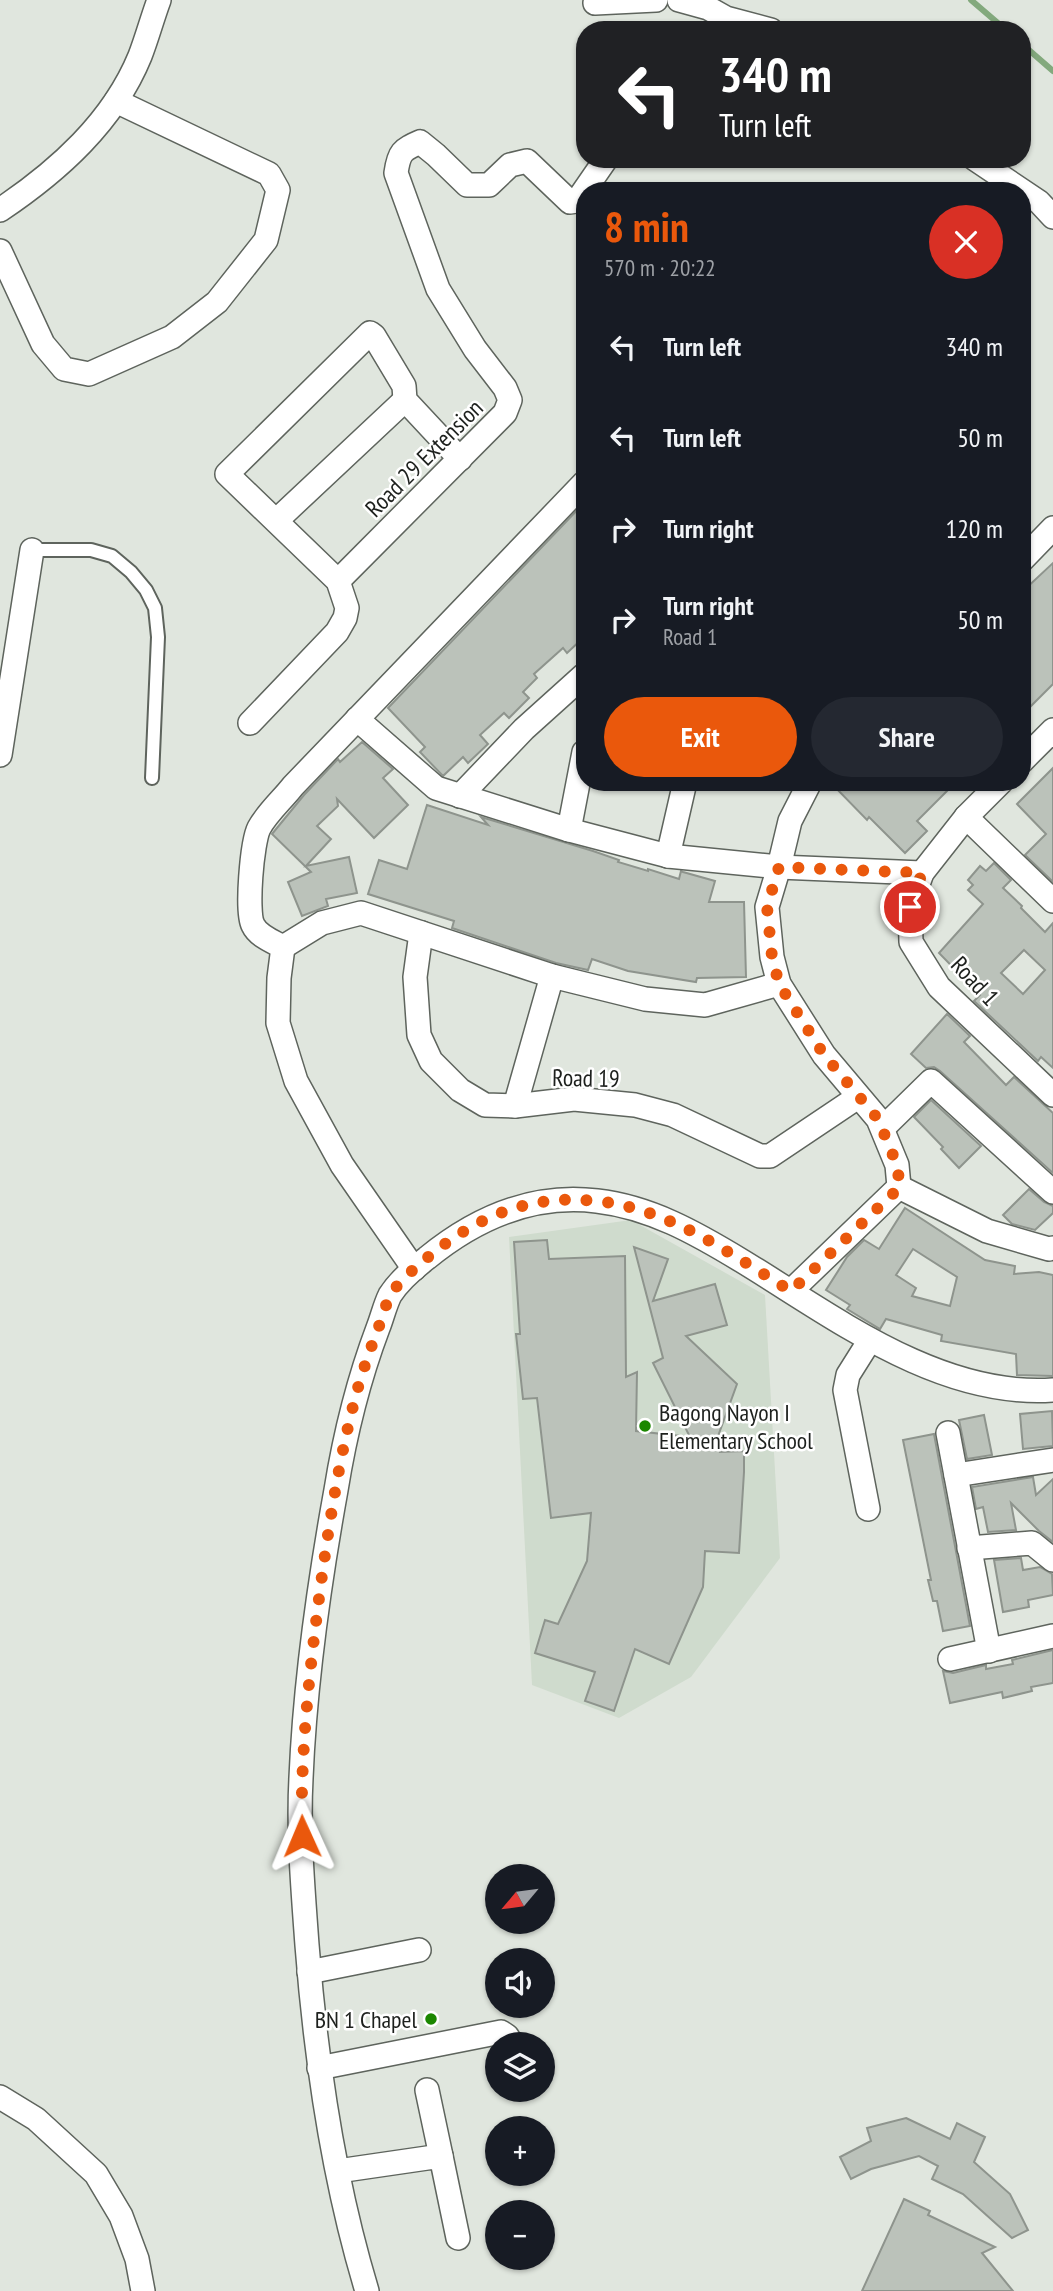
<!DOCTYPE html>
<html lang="en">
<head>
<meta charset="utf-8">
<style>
  :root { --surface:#171b24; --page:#242831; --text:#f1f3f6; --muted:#9ea1a6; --accent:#ea580c }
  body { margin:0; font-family:"PT Sans Narrow",sans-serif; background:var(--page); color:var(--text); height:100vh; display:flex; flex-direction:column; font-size:26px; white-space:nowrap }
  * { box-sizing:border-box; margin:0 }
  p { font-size:23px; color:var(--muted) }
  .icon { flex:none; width:38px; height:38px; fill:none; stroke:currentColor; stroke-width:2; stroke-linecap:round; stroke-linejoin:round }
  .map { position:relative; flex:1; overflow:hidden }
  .sheet { position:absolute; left:576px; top:182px; width:455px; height:609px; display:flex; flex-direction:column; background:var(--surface); border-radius:28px; box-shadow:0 2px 5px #0004 }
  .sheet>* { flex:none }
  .hud { position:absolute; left:576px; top:21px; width:455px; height:147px; border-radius:28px; box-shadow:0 2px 5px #0004; background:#202124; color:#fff; overflow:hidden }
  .needle { width:46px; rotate:241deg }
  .controls { position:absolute; left:485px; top:1864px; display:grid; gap:14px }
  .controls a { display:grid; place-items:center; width:70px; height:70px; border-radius:50%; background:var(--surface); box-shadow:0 2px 5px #0004; font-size:35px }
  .pin { position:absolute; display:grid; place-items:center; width:60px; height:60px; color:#fff; margin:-30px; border:4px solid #fff; border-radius:50%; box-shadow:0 2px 7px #0007 }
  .me { position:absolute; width:77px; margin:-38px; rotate:359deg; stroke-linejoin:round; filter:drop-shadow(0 0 5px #0008) }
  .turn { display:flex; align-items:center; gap:24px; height:147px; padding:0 28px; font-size:32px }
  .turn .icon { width:91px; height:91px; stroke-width:2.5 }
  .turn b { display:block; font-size:49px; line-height:60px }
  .round { display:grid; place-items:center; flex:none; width:74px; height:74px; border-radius:37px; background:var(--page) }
  .headline { display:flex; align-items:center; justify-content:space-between; height:119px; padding:0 28px }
  h1 { font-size:42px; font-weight:800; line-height:52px; color:var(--accent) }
  .cta { display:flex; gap:14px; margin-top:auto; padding:14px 28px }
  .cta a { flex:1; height:80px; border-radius:42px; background:var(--accent); color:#fff; font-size:28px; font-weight:800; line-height:80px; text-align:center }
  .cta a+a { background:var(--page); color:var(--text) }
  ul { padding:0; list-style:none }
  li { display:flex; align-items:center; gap:21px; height:91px; padding:0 28px }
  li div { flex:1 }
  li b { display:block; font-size:26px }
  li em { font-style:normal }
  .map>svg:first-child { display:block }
  .built { fill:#cfdbcd }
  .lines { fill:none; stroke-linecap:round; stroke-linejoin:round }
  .stream { stroke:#83a97d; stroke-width:6 }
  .building { fill:#bbc2ba; stroke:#8e948d; stroke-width:2; fill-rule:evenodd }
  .lane-casing { stroke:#5e645d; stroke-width:16 }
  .street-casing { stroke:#5e645d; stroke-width:26 }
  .lane { stroke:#fff; stroke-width:12 }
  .street { stroke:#fff; stroke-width:23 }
  .route { stroke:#ea580c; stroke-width:12; stroke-dasharray:0 21.6 }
  .poi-dot { fill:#1b8700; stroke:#fff; stroke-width:2.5 }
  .labels { text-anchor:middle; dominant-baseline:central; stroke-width:5; stroke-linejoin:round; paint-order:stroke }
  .street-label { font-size:24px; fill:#1d201d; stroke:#fff }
  .poi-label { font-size:24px; fill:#1d201d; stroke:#fff; text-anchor:start }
</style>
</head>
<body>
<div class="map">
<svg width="1053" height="2291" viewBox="0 0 1053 2291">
  <rect width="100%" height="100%" fill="#e0e6de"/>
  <path class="built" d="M 631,1220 L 765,1295 L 780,1558 L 691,1677 L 619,1718 L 532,1685 L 509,1237 Z"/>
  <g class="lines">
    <g class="stream">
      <path d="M 971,0 L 1006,30"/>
      <path d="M 1022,44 L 1053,71"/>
    </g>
  </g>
  <g class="building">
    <path d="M 584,503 L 584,637 L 567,653 L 563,648 L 534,674 L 537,678 L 523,692 L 529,698 L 509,718 L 504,713 L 480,735 L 488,744 L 468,763 L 463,757 L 443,776 L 420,752 L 425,747 L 388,708 Z"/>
    <path d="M 1053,563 L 1053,684 L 1022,715 L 1022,592 Z"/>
    <path d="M 362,742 L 393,769 L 383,778 L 408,805 L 374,838 L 337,799 L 338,806 L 317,826 L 331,839 L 306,866 L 349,857 L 357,893 L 326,899 L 328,906 L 302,916 L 288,882 L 311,872 L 272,834 L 304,795 L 338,759 L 340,762 Z"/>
    <path d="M 1053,768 L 1053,882 L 1025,855 L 1046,834 L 1017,804 Z"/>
    <path d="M 830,782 L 956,782 L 917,821 L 927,831 L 905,853 L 869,817 L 867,820 Z"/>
    <path d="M 427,805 L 488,825 L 481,817 L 593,851 L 619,860 L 618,862 L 648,871 L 648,869 L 679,879 L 681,871 L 683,872 L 715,881 L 709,902 L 744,902 L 746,977 L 697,978 L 696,982 L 628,971 L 592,959 L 588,970 L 556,963 L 452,928 L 454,921 L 368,894 L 379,860 L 407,869 Z"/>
    <path d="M 994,863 L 1011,880 L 1003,888 L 1022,906 L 1021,908 L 1045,932 L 1053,923 L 1053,1068 L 1041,1057 L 1038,1061 L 974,1001 L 980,995 L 939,953 L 983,904 L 968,890 L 973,885 L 968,880 L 980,866 L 986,871 ZM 1024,950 L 1045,970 L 1023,994 L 1001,973 Z"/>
    <path d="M 947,1014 L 970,1036 L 964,1042 L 1006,1085 L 1014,1077 L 1053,1113 L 1053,1173 L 940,1071 L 934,1067 L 926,1068 L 911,1054 Z"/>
    <path d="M 931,1100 L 981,1146 L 959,1168 L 941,1149 L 943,1147 L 914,1117 Z"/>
    <path d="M 1029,1189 L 1044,1202 L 1053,1206 L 1053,1213 L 1035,1230 L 1012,1224 L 1003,1215 Z"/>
    <path d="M 905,1208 L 985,1260 L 1015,1266 L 1014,1274 L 1039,1272 L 1053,1275 L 1053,1376 L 1017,1375 L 1016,1354 L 941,1341 L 942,1335 L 886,1319 L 880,1329 L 847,1309 L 850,1305 L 826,1290 L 847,1257 L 864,1240 L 879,1249 ZM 913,1249 L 957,1277 L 950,1306 L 912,1296 L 916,1288 L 896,1275 Z"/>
    <path d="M 547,1240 L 549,1259 L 625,1256 L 626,1377 L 637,1372 L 636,1431 L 690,1437 L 653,1363 L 663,1358 L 634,1247 L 668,1259 L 653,1301 L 715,1284 L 727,1325 L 686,1336 L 737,1384 L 717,1439 L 722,1440 L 720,1452 L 744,1451 L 744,1472 L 739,1553 L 705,1551 L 703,1587 L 669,1664 L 635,1649 L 614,1711 L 585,1701 L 595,1672 L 535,1653 L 545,1620 L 558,1624 L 587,1561 L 591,1513 L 551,1518 L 537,1398 L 523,1399 L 516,1334 L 520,1334 L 514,1242 Z"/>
    <path d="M 1052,1411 L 1053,1446 L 1023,1449 L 1020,1414 Z"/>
    <path d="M 984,1415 L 992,1455 L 967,1459 L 959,1420 Z"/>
    <path d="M 934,1434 L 970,1626 L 943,1631 L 937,1601 L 933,1601 L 928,1580 L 931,1580 L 903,1440 Z"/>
    <path d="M 1033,1477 L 1036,1495 L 1053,1479 L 1053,1542 L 1039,1531 L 1011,1503 L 1016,1530 L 988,1532 L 983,1507 L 976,1509 L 972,1487 Z"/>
    <path d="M 1021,1558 L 1023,1570 L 1040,1567 L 1052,1574 L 1053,1595 L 1028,1600 L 1029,1607 L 1003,1612 L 994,1560 Z"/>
    <path d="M 1053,1650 L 1053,1683 L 1031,1687 L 1032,1691 L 1003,1698 L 1002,1692 L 950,1703 L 943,1671 L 953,1673 L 986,1665 L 986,1669 L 1013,1664 L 1012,1660 Z"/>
    <path d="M 906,2118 L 950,2139 L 957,2123 L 985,2137 L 974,2162 L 1010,2194 L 1028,2230 L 1012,2238 L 963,2194 L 932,2179 L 938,2166 L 919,2156 L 871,2169 L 851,2179 L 840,2157 L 871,2141 L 867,2128 Z"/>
    <path d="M 904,2199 L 930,2211 L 928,2215 L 995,2247 L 982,2253 L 1013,2291 L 862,2291 Z"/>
  </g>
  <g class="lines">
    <defs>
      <path id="lane" d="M 32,550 L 91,550 L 112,556 L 131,572 L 146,590 L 155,608 L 158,637 L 152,778"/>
      <g id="street">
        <path d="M 679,0 L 708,8 L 726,18 L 771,30"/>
        <path d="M 595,3 L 656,0"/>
        <path d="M 975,159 L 1039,202 L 1053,217"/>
        <path d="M 0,210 C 58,171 113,122 140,56 C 147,38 152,19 159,0"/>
        <path d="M 0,251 L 43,344 L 64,369 L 89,374 L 172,337 L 217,302 L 266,240 L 278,190 L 269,174 L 116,101"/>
        <path d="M 277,520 L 405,400"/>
        <path d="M 1022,560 L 1053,528"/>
        <path d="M 338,581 L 505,413 L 510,400 L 505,388 L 475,349 L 438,289 L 396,173 C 399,152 402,150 420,142 L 436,155 L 467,185 L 489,185 L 510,165 L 527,161 L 570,202 L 577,201 L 606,159"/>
        <path d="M 357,719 L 436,788 L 569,830 L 668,856 L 779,867 L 922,873"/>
        <path d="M 250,723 L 337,632 L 345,618 L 347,608 L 338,581 L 227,474 L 370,333 L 374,336 L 404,386 L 405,400 L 460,459"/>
        <path d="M 0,755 L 32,550"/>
        <path d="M 1022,761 L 1053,730"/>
        <path d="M 1001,782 L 966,817 L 922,873 L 910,907 L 911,942 L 939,987 L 1053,1095"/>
        <path d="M 460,796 L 524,729 L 584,675"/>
        <path d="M 966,817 L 1053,901"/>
        <path d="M 569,830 L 584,752"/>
        <path d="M 668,856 L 685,782"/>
        <path d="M 421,933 L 415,977 L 419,1035 L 431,1061 L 460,1090 L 485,1105 L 515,1106 L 574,1099 L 635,1105 L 673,1115 L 760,1156 L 770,1156 L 858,1097"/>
        <path d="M 283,947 L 322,923 L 361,913 L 552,976 L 645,999 L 705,1005 L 779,984"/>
        <path d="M 515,1106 L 552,976"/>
        <path d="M 883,1128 L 931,1081 L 1053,1192"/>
        <path d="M 899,1187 L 987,1231 L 1049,1249 L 1053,1248"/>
        <path d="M 414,1269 L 342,1165 L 296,1081 L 278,1023 L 279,978 L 283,947 C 272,941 258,936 253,925 C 246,912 252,842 259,828 C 267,813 283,799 293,786 L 584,483"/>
        <path d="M 791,1291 L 899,1187 L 897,1165 L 878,1119 L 824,1055 L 779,984 L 772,957 L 767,907 L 779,867 L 790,821 L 810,782"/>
        <path d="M 948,1433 L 989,1651"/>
        <path d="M 956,1475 L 1053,1460"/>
        <path d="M 868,1509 L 845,1390 L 848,1375 L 870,1340"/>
        <path d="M 969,1548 L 1032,1543 L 1053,1560"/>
        <path d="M 950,1659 L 1053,1636"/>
        <path d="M 309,1972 L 419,1950"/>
        <path d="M 319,2068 L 501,2032 L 507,2036 L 512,2044"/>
        <path d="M 427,2090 L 441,2156"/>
        <path d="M 0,2097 L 36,2119 L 96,2174 L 121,2216 L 137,2259 L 143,2291"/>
        <path d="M 338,2171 L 441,2156 L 458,2238"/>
        <path d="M 367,2291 C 333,2179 316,2062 307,1945 C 303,1890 298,1833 301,1778 C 305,1682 319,1584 336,1490 C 345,1434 358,1381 378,1328 C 382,1318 385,1305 390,1295 C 399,1281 414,1268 427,1258 C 476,1218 532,1193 597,1201 C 650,1207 696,1233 742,1261 C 834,1317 939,1398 1053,1390"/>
      </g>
    </defs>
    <use href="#lane" class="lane-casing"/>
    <use href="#street" class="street-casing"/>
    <use href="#lane" class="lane"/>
    <use href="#street" class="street"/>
  </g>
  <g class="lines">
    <path class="route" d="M 302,1836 C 300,1751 310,1667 321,1583 C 330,1518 340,1454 357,1391 C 364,1367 372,1344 381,1321 C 384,1313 386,1303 390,1296 C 398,1282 414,1269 427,1258 C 478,1216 529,1194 596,1201 C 669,1208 730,1254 791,1291 L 900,1187 L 897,1165 L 878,1119 L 824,1055 L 779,984 L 772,957 L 767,907 L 779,867 L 922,873 L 910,907"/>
  </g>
  <g class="poi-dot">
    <circle cx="645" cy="1426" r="7"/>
    <circle cx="431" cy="2019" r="7"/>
  </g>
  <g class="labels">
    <g class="street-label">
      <text transform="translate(424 458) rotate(-45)">Road 29 Extension</text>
      <text transform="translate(975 981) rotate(47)">Road 1</text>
      <text transform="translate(586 1078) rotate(1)">Road 19</text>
    </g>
    <g class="poi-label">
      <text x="659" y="1412">Bagong Nayon I<tspan x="659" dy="28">Elementary School</tspan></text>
      <text x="417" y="2019" text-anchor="end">BN 1 Chapel</text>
    </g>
  </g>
</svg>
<div class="controls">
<a><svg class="needle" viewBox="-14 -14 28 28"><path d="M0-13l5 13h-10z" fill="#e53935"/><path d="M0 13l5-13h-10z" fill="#9ea1a6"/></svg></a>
<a><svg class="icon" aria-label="sound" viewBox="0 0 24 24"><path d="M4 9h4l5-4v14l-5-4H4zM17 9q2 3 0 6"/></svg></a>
<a><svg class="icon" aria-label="layers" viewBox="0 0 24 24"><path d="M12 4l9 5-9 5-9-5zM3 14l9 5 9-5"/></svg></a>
<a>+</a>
<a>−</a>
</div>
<div class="pin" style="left:910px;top:907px;background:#d93025"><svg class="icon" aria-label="arrive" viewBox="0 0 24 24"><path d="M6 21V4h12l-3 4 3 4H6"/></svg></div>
<svg class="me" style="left:302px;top:1836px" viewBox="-20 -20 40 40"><path d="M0-17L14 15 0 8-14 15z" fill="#ea580c" stroke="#fff" stroke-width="4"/></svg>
<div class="hud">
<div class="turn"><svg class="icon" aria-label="left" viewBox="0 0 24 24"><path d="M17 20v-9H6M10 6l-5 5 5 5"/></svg><div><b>340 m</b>Turn left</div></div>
</div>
<section class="sheet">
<div class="headline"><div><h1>8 min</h1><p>570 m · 20:22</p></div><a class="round" style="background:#d93025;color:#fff"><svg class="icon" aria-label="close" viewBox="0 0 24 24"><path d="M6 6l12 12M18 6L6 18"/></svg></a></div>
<ul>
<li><svg class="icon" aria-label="left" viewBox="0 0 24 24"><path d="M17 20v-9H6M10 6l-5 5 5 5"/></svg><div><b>Turn left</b></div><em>340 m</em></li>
<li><svg class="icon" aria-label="left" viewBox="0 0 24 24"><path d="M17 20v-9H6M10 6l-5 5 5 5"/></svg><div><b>Turn left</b></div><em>50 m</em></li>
<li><svg class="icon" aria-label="right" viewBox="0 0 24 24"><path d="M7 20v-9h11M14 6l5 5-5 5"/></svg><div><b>Turn right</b></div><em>120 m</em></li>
<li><svg class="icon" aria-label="right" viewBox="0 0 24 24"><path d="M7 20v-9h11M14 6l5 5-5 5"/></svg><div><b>Turn right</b><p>Road 1</p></div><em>50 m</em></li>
</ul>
<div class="cta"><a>Exit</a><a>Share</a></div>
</section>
</div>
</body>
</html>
